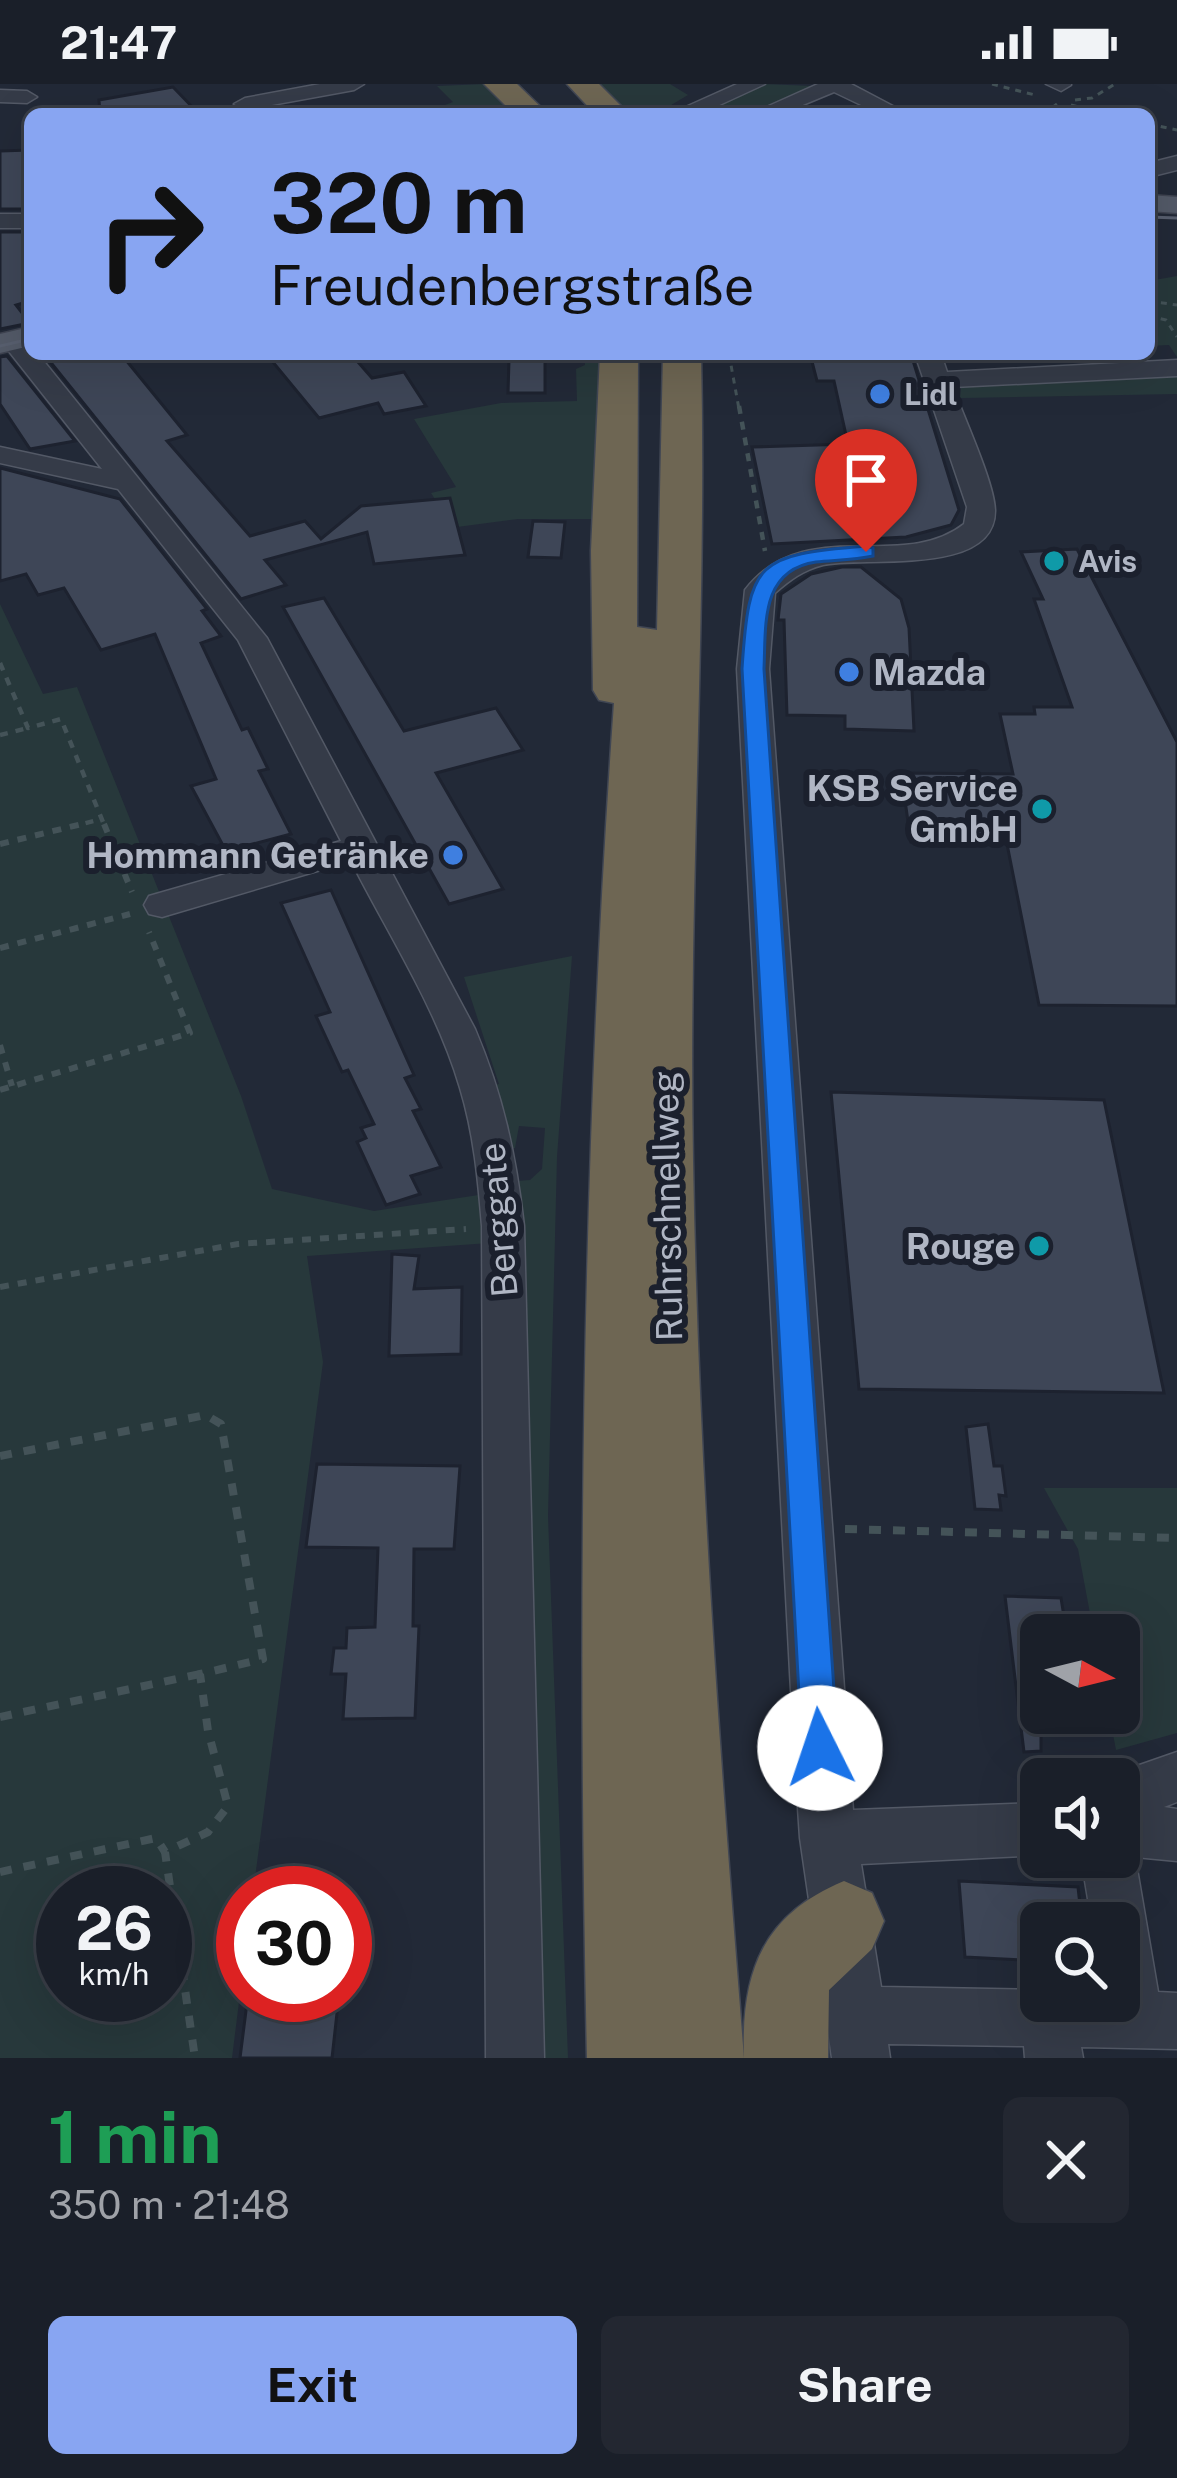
<!DOCTYPE html>
<html lang="en">
<head>
<meta charset="utf-8">
<style>
  :root { --surface:#1a1f29; --page:#232731; --text:#f1f3f6; --muted:#9fa2a8; --line:#383d46; --accent:#88a5f2 }
  body { margin:0; font-family:"Public Sans",sans-serif; background:var(--page); color:var(--text); height:100vh; display:flex; flex-direction:column; font-size:45px; white-space:nowrap }
  * { box-sizing:border-box; margin:0 }
  p { font-size:39px; color:var(--muted) }
  .icon { flex:none; width:66px; height:66px; fill:none; stroke:currentColor; stroke-width:2; stroke-linecap:round; stroke-linejoin:round }
  .map { position:relative; height:1974px; overflow:hidden }
  .side { display:flex; flex-direction:column; background:var(--surface); flex:1 }
  .side>* { flex:none }
  .banner { position:absolute; left:24px; top:24px; width:1131px; height:252px; border-radius:18px; box-shadow:0 12px 48px #0002,0 0 0 3px var(--line); background:#88a5f2; color:#111; overflow:hidden }
  .needle { width:78px; rotate:97deg }
  .fabs { position:absolute; left:1020px; top:1530px; display:grid; gap:24px }
  .fabs a { display:grid; place-items:center; width:120px; height:120px; border-radius:18px; background:var(--surface); box-shadow:0 12px 48px #0002,0 0 0 3px var(--line); font-size:60px }
  .speed { position:absolute; left:36px; top:1782px; display:flex; gap:24px; font-size:60px; font-weight:700; text-align:center }
  .speed>* { display:grid; place-content:center; width:156px; height:156px; border-radius:50%; background:var(--surface); box-shadow:0 12px 48px #0002,0 0 0 3px var(--line); line-height:1 }
  .speed small { font-size:30px; font-weight:400 }
  .speed .limit { border:18px solid #d22; background:#fff; color:#111 }
  .pin { position:absolute; display:grid; place-items:center; width:102px; height:102px; color:#fff; margin:-123px -51px; border-radius:50% 50% 50% 0; rotate:-45deg; box-shadow:0 0 12px #0007 }
  .pin .icon { rotate:45deg }
  .me { position:absolute; width:132px; margin:-66px; rotate:356deg; stroke-linejoin:round; filter:drop-shadow(0 0 9px #0008) }
  .turn { display:flex; align-items:center; gap:42px; height:252px; padding:0 48px; font-size:54px }
  .turn .icon { width:156px; height:156px; stroke-width:2.5 }
  .turn b { display:block; font-size:84px; line-height:102px }
  .round { display:grid; place-items:center; flex:none; width:126px; height:126px; border-radius:18px; background:var(--page) }
  .overview { display:flex; align-items:center; justify-content:space-between; height:204px; padding:0 48px }
  h1 { font-size:72px; font-weight:700; line-height:90px; color:#1e9e55 }
  .button { display:flex; gap:24px; margin-top:auto; padding:24px 48px }
  .button a { flex:1; height:138px; border-radius:18px; background:var(--accent); color:#111; font-size:48px; font-weight:700; line-height:138px; text-align:center }
  .button a+a { background:var(--page); color:var(--text) }
  .status { display:flex; justify-content:space-between; align-items:center; height:84px; padding:0 60px; background:var(--surface); direction:ltr }
  .status svg { height:33px; fill:currentColor }
  .map>svg:first-child { display:block }
  .green { fill:#27383b; fill-rule:evenodd }
  .building { fill:#3e4657; stroke:#1d222f; stroke-width:3 }
  .lines { fill:none; stroke-linecap:round; stroke-linejoin:round }
  .minor-casing { stroke:#535966; stroke-width:3 }
  .major-casing { stroke:#3f4451; stroke-width:3 }
  .highway-casing { stroke:#404653; stroke-width:3 }
  .path-far3 { stroke:#445358; stroke-width:3; stroke-dasharray:6 6; stroke-linecap:butt }
  .path-far2 { stroke:#445358; stroke-width:4.5; stroke-dasharray:8 8; stroke-linecap:butt }
  .path-far1 { stroke:#445358; stroke-width:6; stroke-dasharray:9 9; stroke-linecap:butt }
  .path { stroke:#445358; stroke-width:8; stroke-dasharray:12 12; stroke-linecap:butt }
  .minor { fill:#353b48; fill-rule:evenodd }
  .major { fill:#535a68; fill-rule:evenodd }
  .highway { fill:#6e6653; fill-rule:evenodd }
  .tram { stroke:#585f6f; stroke-width:3 }
  .route { fill:#1a73e8; stroke:#114b97; stroke-width:3 }
  .shop-dot { fill:#3f7fe0; stroke:#1b202d; stroke-width:4.5 }
  .culture-dot { fill:#0f9aa8; stroke:#1b202d; stroke-width:4.5 }
  .labels { text-anchor:middle; dominant-baseline:central; stroke-width:12; stroke-linejoin:round; paint-order:stroke }
  .far-poi-label { font-size:30px; font-weight:bold; fill:#b0b6c4; stroke:#1b202d; text-anchor:start }
  .poi-label { font-size:36px; font-weight:bold; fill:#b0b6c4; stroke:#1b202d; text-anchor:end }
  .street-label { font-size:36px; fill:#b0b6c4; stroke:#1b202d }
</style>
</head>
<body>
<div class="status"><b>21:47</b><svg viewBox="0 0 49 12"><path d="M0 12V9h3v3zM5 12V6h3v6zM10 12V3h3v9zM15 12V0h3v12zM26 1h20v11H26zM47 4h2v5h-2z"/></svg></div>
<div class="map">
<svg width="1177" height="1974" viewBox="0 0 1177 1974">
  <rect width="100%" height="100%" fill="#222937"/>
  <g class="green">
    <path d="M 485,0 L 518,30 L 461,30 L 445,21 L 453,18 L 437,2 Z"/>
    <path d="M 600,0 L 670,0 L 688,11 L 656,30 L 630,30 Z"/>
    <path d="M 764,0 L 813,2 L 750,30 L 694,30 Z"/>
    <path d="M 1177,192 L 1177,273 L 1169,261 L 1149,262 L 1149,197 Z"/>
    <path d="M 584,270 L 604,270 L 601,435 L 518,435 L 457,443 L 450,414 L 435,415 L 431,409 L 456,403 L 414,335 L 501,319 L 577,317 L 576,285 L 585,281 Z"/>
    <path d="M 1177,288 L 1177,310 L 960,314 L 961,304 L 968,301 Z"/>
    <path d="M 0,520 L 43,610 L 77,603 L 241,1012 L 272,1105 L 374,1127 L 485,1110 L 489,1159 L 307,1172 L 323,1278 L 253,1809 L 243,1809 L 243,1886 L 232,1974 L 0,1974 ZM 63,1809 L 165,1809 L 165,1911 L 63,1911 Z"/>
    <path d="M 572,872 L 557,1073 L 548,1432 L 568,1974 L 541,1974 L 517,1097 L 530,1096 L 542,1085 L 545,1044 L 519,1042 L 515,1064 L 510,1064 L 494,1001 L 499,1000 L 464,893 Z"/>
    <path d="M 1044,1404 L 1177,1404 L 1177,1649 L 1116,1666 L 1109,1629 L 1119,1629 L 1119,1551 L 1094,1551 L 1078,1465 Z"/>
  </g>
  <g class="building">
    <path d="M 173,3 L 199,30 L 100,30 L 99,16 Z"/>
    <path d="M 30,66 L 30,125 L 0,125 L 0,67 Z"/>
    <path d="M 0,148 L 30,148 L 30,217 L 16,221 L 30,239 L 0,245 Z"/>
    <path d="M 44,270 L 121,270 L 187,351 L 167,357 L 250,452 L 305,437 L 321,455 L 361,422 L 450,414 L 465,471 L 374,480 L 367,448 L 265,476 L 286,501 L 241,515 Z"/>
    <path d="M 303,270 L 351,270 L 372,294 L 404,288 L 426,322 L 384,330 L 378,319 L 319,334 L 272,277 Z"/>
    <path d="M 810,270 L 911,270 L 959,426 L 951,441 L 906,453 L 772,460 L 752,363 L 848,360 L 834,297 L 817,297 Z"/>
    <path d="M 7,272 L 75,357 L 30,365 L 0,320 L 0,273 Z"/>
    <path d="M 509,276 L 545,276 L 545,309 L 508,309 Z"/>
    <path d="M 0,384 L 120,415 L 207,525 L 202,527 L 221,552 L 201,559 L 242,646 L 248,644 L 268,685 L 259,687 L 291,750 L 226,767 L 191,702 L 216,695 L 155,550 L 101,566 L 64,504 L 38,511 L 26,490 L 0,497 Z"/>
    <path d="M 533,437 L 565,438 L 561,474 L 528,473 Z"/>
    <path d="M 1077,465 L 1177,658 L 1177,922 L 1039,921 L 1007,760 L 911,758 L 901,689 L 1013,690 L 1000,630 L 1035,630 L 1034,623 L 1072,623 L 1034,515 L 1043,515 L 1021,468 Z"/>
    <path d="M 842,483 L 861,483 L 901,515 L 909,544 L 914,647 L 845,645 L 845,632 L 787,631 L 784,536 L 778,536 L 781,510 L 811,490 Z"/>
    <path d="M 324,514 L 404,647 L 496,624 L 523,666 L 436,689 L 503,805 L 449,820 L 283,523 Z"/>
    <path d="M 331,806 L 414,991 L 405,994 L 421,1025 L 413,1027 L 441,1083 L 411,1092 L 420,1110 L 386,1121 L 357,1058 L 366,1054 L 361,1044 L 374,1040 L 348,986 L 342,988 L 316,932 L 330,928 L 281,819 Z"/>
    <path d="M 831,1008 L 1104,1016 L 1164,1309 L 859,1305 Z"/>
    <path d="M 392,1170 L 419,1172 L 414,1205 L 462,1203 L 461,1270 L 389,1272 Z"/>
    <path d="M 988,1340 L 994,1382 L 1002,1382 L 1006,1412 L 999,1411 L 1001,1426 L 975,1425 L 966,1343 Z"/>
    <path d="M 317,1380 L 460,1382 L 454,1465 L 414,1465 L 413,1542 L 419,1542 L 415,1634 L 343,1635 L 346,1590 L 331,1590 L 334,1564 L 346,1564 L 347,1544 L 375,1543 L 378,1464 L 306,1463 Z"/>
    <path d="M 1005,1512 L 1061,1514 L 1067,1551 L 1041,1551 L 1041,1667 L 1024,1668 Z"/>
    <path d="M 959,1797 L 1078,1803 L 1082,1839 L 1041,1839 L 1041,1877 L 965,1873 Z"/>
    <path d="M 248,1911 L 339,1911 L 332,1974 L 240,1974 Z"/>
  </g>
  <g class="lines">
    <defs>
      <g id="minor">
        <path d="M 320,0 L 364,0 L 354,6 L 245,26 L 234,20 L 245,14 Z"/>
        <path d="M 737,0 L 765,0 L 700,30 L 670,30 Z"/>
        <path d="M 818,0 L 851,0 L 908,30 L 880,30 L 834,8 L 781,30 L 751,30 Z"/>
        <path d="M 1046,0 L 1071,0 L 1071,1 L 1061,7 Z"/>
        <path d="M 0,6 L 27,7 L 37,13 L 27,19 L 0,18 Z"/>
        <path d="M 1177,72 L 1177,86 L 1149,93 L 1149,79 Z"/>
        <rect x="0" y="130" width="30" height="14"/>
        <path d="M 13,248 C 25,251 30,257 30,270 L 38,270 L 267,554 L 475,945 C 503,1011 516,1071 524,1142 L 544,1974 L 486,1974 L 482,1142 C 478,1095 474,1050 460,1004 C 437,925 388,850 351,777 L 162,833 L 149,830 L 144,821 L 149,812 L 341,757 L 238,556 L 118,405 L 0,379 L 0,363 L 102,385 L 0,256 Z"/>
        <path d="M 915,270 L 941,270 L 947,288 L 1177,276 L 1177,292 L 953,303 C 963,332 995,400 995,427 C 995,493 864,472 823,481 C 803,486 790,496 775,509 L 769,585 L 853,1726 L 1041,1719 L 1041,1771 L 861,1780 L 881,1903 L 1041,1906 L 1041,1917 L 1119,1917 L 1119,1839 L 1092,1839 L 1081,1773 L 1119,1773 L 1118,1695 L 1131,1684 L 1177,1668 L 1177,1718 L 1164,1723 L 1177,1725 L 1177,1777 L 1135,1773 L 1158,1908 L 1177,1909 L 1177,1965 L 1081,1963 L 1083,1974 L 1025,1974 L 1024,1962 L 888,1960 L 890,1974 L 832,1974 L 800,1754 L 794,1664 L 737,585 L 745,506 C 804,429 902,489 964,440 L 967,423 Z"/>
      </g>
      <g id="major">
        <path d="M 1149,111 L 1177,113 L 1177,129 L 1149,127 Z"/>
        <path d="M 30,243 L 30,262 L 0,269 L 0,250 Z"/>
      </g>
      <g id="highway">
        <path d="M 484,0 L 517,0 L 548,30 L 514,30 Z"/>
        <path d="M 567,0 L 599,0 L 629,30 L 595,30 Z"/>
        <path d="M 600,270 L 638,270 L 637,543 L 657,546 L 663,270 L 701,270 C 707,539 688,808 693,1077 C 698,1377 720,1676 744,1974 L 587,1974 C 577,1522 582,1071 614,619 L 599,616 L 593,606 L 591,467 Z"/>
        <path d="M 844,1797 L 872,1809 L 884,1837 L 872,1865 L 829,1906 L 828,1974 L 744,1974 C 741,1889 762,1831 844,1797 Z"/>
      </g>
    </defs>
    <use href="#minor" class="minor-casing"/>
    <use href="#major" class="major-casing"/>
    <use href="#highway" class="highway-casing"/>
    <g class="path-far3">
      <path d="M 992,0 L 1035,11"/>
      <path d="M 1075,16 L 1092,14 L 1115,0"/>
      <path d="M 1071,21 L 1106,30"/>
      <path d="M 1044,30 L 1057,20"/>
      <path d="M 1149,40 L 1177,46"/>
      <path d="M 25,78 L 30,78"/>
      <path d="M 1149,217 L 1177,221"/>
      <path d="M 1149,232 L 1166,236 L 1177,253"/>
      <path d="M 729,270 L 739,325"/>
    </g>
    <g class="path-far2">
      <path d="M 739,322 L 765,467"/>
      <path d="M 0,579 L 28,644 L 61,635 L 105,743"/>
      <path d="M 0,651 L 28,644"/>
      <path d="M 70,743 L 102,735"/>
    </g>
    <g class="path-far1">
      <path d="M 104,740 L 132,808"/>
      <path d="M 0,760 L 82,740"/>
      <path d="M 0,864 L 130,830"/>
      <path d="M 0,961 L 12,1002"/>
      <path d="M 0,1006 L 190,949 L 149,848"/>
      <path d="M 0,1203 L 238,1160 L 466,1145"/>
    </g>
    <g class="path">
      <path d="M 0,1372 L 206,1331 L 221,1340 L 263,1575 L 200,1590 L 208,1647 L 228,1722 L 208,1748 L 165,1768 L 195,1974"/>
      <path d="M 845,1445 L 1177,1454"/>
      <path d="M 0,1633 L 200,1590"/>
      <path d="M 0,1788 L 156,1754 L 165,1768"/>
    </g>
    <use href="#minor" class="minor"/>
    <use href="#major" class="major"/>
    <use href="#highway" class="highway"/>
    <g class="tram">
      <path d="M 1149,133 L 1177,134"/>
      <path d="M 0,262 L 30,255"/>
    </g>
  </g>
  <path class="route" d="M 866,462 L 873,464 L 873,472 C 854,476 835,476 816,478 C 760,486 766,541 764,585 L 838,1664 L 833,1676 L 820,1682 L 807,1676 L 802,1664 L 742,585 C 749,476 757,471 866,462 Z"/>
  <g class="shop-dot">
    <circle cx="880" cy="310" r="12"/>
    <circle cx="849" cy="588" r="12"/>
    <circle cx="453" cy="771" r="12"/>
  </g>
  <g class="culture-dot">
    <circle cx="1054" cy="477" r="12"/>
    <circle cx="1042" cy="725" r="12"/>
    <circle cx="1039" cy="1162" r="12"/>
  </g>
  <g class="labels">
    <g class="far-poi-label">
      <text x="904" y="310">Lidl</text>
      <text x="1078" y="477">Avis</text>
    </g>
    <g class="poi-label">
      <text x="873" y="588" text-anchor="start">Mazda</text>
      <text x="1018" y="704">KSB Service<tspan x="1018" dy="41">GmbH</tspan></text>
      <text x="429" y="771">Hommann Getränke</text>
      <text x="1015" y="1162">Rouge</text>
    </g>
    <g class="street-label">
      <text transform="translate(667 1122) rotate(-91)">Ruhrschnellweg</text>
      <text transform="translate(498 1136) rotate(-95)">Berggate</text>
    </g>
  </g>
</svg>
<div class="fabs">
<a><svg class="needle" viewBox="-14 -14 28 28"><path d="M0-13l5 13h-10z" fill="#e53935"/><path d="M0 13l5-13h-10z" fill="#9fa2a8"/></svg></a>
<a><svg class="icon" aria-label="sound" viewBox="0 0 24 24"><path d="M4 9h4l5-4v14l-5-4H4zM17 9q2 3 0 6"/></svg></a>
<a><svg class="icon" aria-label="search" viewBox="0 0 24 24"><circle cx="10" cy="10" r="6"/><path d="M15 15l6 6"/></svg></a>
</div>
<div class="speed"><div>26<small>km/h</small></div><div class="limit">30</div></div>
<div class="pin" style="left:866px;top:468px;background:#d93025"><svg class="icon" aria-label="arrive" viewBox="0 0 24 24"><path d="M6 21V4h12l-3 4 3 4H6"/></svg></div>
<svg class="me" style="left:820px;top:1664px" viewBox="-20 -20 40 40"><circle r="19" fill="#fff"/><path d="M0-13L10 11 0 6-10 11z" fill="#1a73e8"/></svg>
<div class="banner">
<div class="turn"><svg class="icon" aria-label="right" viewBox="0 0 24 24"><path d="M7 20v-9h11M14 6l5 5-5 5"/></svg><div><b>320 m</b>Freudenbergstraße</div></div>
</div>
</div>
<section class="side">
<div class="overview"><div><h1>1 min</h1><p>350 m · 21:48</p></div><a class="round"><svg class="icon" aria-label="close" viewBox="0 0 24 24"><path d="M6 6l12 12M18 6L6 18"/></svg></a></div>
<div class="button"><a>Exit</a><a>Share</a></div>
</section>
</body>
</html>
